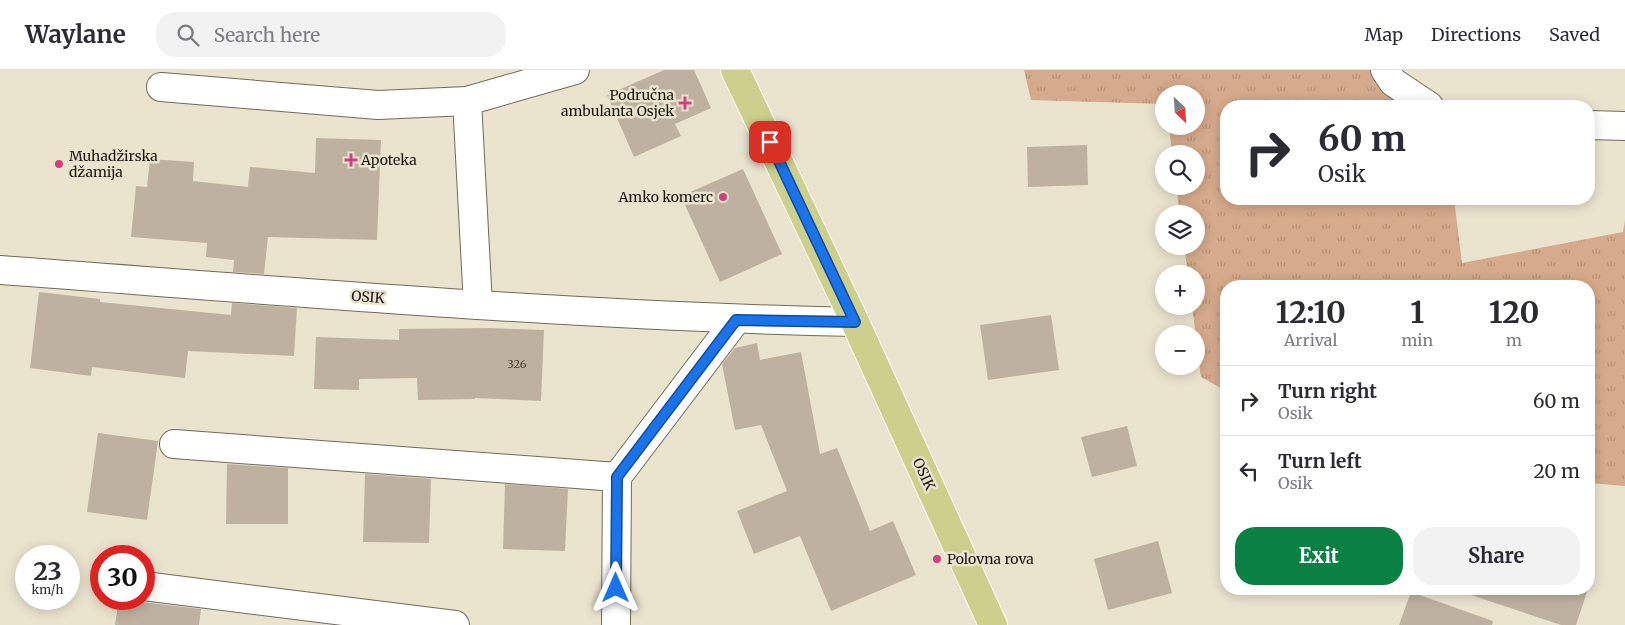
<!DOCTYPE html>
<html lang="en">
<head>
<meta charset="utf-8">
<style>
  :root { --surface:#fff; --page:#f2f2f3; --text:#2b2b33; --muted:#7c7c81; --line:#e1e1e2; --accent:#0b8043 }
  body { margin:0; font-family:Merriweather,serif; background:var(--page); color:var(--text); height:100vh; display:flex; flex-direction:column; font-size:19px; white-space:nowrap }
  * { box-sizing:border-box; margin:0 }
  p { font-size:16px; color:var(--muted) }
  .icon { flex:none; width:28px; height:28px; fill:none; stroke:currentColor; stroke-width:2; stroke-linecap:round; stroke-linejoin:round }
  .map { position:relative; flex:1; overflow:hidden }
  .sheet { position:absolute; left:1220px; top:210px; width:375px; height:315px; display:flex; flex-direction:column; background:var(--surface); border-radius:20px; box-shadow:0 2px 12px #0003 }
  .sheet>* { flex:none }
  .banner { position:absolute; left:1220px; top:30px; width:375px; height:105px; border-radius:20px; box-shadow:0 2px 12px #0003; background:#fff; color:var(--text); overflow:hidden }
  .needle { width:32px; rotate:155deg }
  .tools { position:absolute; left:1155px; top:15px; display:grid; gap:10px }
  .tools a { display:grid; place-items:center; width:50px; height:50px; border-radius:50%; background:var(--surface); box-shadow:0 2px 12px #0003; font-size:25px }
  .speed { position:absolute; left:15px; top:475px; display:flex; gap:10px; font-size:25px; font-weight:700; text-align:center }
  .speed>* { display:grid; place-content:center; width:65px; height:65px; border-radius:50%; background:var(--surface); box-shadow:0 2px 12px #0003; line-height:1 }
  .speed small { font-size:12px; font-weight:400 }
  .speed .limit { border:8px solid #d22; background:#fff; color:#111 }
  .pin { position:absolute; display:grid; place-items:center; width:42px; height:42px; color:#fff; margin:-21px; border-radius:10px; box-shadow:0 2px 8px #0006 }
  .me { position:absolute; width:55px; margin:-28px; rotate:0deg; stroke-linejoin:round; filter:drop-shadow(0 0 4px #0008) }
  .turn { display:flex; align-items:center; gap:18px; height:105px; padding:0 15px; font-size:22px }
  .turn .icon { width:65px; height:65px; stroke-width:2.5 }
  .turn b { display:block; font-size:35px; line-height:42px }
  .eta { display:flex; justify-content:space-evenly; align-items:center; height:85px; text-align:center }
  .eta b { font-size:30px; font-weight:700; line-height:35px }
  .cta { display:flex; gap:10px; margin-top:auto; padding:10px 15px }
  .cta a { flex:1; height:58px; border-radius:20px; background:var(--accent); color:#fff; font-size:20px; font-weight:700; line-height:58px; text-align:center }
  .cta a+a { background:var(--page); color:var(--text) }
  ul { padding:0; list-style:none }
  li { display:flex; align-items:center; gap:15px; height:70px; padding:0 15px; border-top:1px solid var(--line) }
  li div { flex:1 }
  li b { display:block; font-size:19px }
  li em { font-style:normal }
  header { display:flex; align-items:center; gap:30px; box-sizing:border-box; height:70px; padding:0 25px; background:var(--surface); border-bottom:1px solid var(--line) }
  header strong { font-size:24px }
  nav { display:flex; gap:28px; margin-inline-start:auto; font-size:18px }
  .search { width:350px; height:45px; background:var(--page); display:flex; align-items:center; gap:12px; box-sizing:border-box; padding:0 18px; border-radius:20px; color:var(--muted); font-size:19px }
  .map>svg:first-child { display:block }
  .grass { fill:url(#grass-tufts) }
  .building { fill:#bfb1a0 }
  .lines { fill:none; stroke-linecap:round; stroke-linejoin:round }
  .minor-casing { stroke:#706a58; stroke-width:30 }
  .major-casing { stroke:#fff; stroke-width:30 }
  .minor { stroke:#fff; stroke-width:28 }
  .major { stroke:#cdd08c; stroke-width:28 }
  .route-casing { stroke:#114b97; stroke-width:12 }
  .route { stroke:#1a73e8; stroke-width:9 }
  .poi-dot { fill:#ce437b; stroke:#eae4cf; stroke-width:2 }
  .labels { text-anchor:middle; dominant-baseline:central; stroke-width:5; stroke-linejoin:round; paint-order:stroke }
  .number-label { font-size:11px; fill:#423e34 }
  .poi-label { font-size:14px; fill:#191710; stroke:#eae4cf; text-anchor:start }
  .street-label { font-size:14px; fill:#191710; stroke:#eae4cf }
</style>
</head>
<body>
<header>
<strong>Waylane</strong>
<div class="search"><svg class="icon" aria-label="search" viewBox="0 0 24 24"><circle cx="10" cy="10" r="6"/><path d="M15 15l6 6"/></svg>Search here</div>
<nav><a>Map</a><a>Directions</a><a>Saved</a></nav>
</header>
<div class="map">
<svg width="1625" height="555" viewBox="0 0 1625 555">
  <defs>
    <pattern id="grass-tufts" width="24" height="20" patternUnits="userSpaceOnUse" patternTransform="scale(1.25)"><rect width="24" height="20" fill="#d6aa8c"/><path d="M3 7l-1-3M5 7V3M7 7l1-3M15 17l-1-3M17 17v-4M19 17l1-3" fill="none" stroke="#b79278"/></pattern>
  </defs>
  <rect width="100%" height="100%" fill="#eae4cf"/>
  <path class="grass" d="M 1024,0 L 1385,0 L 1429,36 L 1226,36 L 1226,129 L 1454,129 L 1462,193 L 1623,162 L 1625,150 L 1625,416 L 1589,413 L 1589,216 L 1226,216 L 1226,321 L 1201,307 L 1192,236 L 1196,236 L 1196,204 L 1188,204 L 1184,176 L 1196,176 L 1196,144 L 1180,144 L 1176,116 L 1196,116 L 1196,84 L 1172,84 L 1169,56 L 1196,56 L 1196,24 L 1164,24 L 1164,34 L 1031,30 Z"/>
  <g class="building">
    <path d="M 664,0 L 694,0 L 711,38 L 675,54 L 681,66 L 634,87 L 607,25 Z"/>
    <path d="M 316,68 L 381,70 L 377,170 L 268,167 L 264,204 L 233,202 L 234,190 L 206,187 L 207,173 L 131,167 L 136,116 L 147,117 L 150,89 L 194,92 L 193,111 L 248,117 L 250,97 L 315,103 Z"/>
    <path d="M 1087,75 L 1088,115 L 1028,117 L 1027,77 Z"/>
    <path d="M 743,99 L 782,184 L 720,212 L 681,126 Z"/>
    <path d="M 39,222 L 100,229 L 100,232 L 231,245 L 232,233 L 297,238 L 294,286 L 188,281 L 185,308 L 92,297 L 91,306 L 30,298 Z"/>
    <path d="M 1051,245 L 1059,300 L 988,310 L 980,255 Z"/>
    <path d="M 490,258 L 544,260 L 541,331 L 475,328 L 475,329 L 418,330 L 417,308 L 359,309 L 359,320 L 314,319 L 316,267 L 399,270 L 399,259 Z"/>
    <path d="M 757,273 L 760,290 L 801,282 L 820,384 L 837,378 L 870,461 L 893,451 L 916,505 L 831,541 L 800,466 L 754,484 L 737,441 L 787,421 L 761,355 L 735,360 L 722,294 L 735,278 Z"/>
    <path d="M 1127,356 L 1137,396 L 1092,407 L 1081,367 Z"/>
    <path d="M 98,363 L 158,371 L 147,450 L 87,442 Z"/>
    <path d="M 227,394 L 288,398 L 288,454 L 226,454 Z"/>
    <path d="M 365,404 L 431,409 L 429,473 L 363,472 Z"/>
    <path d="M 505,414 L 568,419 L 565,481 L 503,479 Z"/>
    <path d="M 1158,471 L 1172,523 L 1108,540 L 1094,489 Z"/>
    <path d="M 1469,519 L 1588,519 L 1576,555 L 1561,555 L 1468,524 Z"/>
    <path d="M 1411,522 L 1493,551 L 1492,555 L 1399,555 Z"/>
    <path d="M 119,529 L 132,529 L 142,532 L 201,539 L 199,555 L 115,555 Z"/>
  </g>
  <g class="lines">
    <defs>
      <g id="minor">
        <path d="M 1385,0 L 1393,12 L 1429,36"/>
        <path d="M 161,17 L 378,35 L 467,31 L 575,0"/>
        <path d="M 467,31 L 478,235"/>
        <path d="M 1589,55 L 1625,56"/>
        <path d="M 0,200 C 285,221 570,246 855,252"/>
        <path d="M 174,374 L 617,407"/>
        <path d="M 144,516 L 455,555"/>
        <path d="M 616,555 L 617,407 L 736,250"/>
      </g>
      <path id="major" d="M 735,0 L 855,252 L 993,555"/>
    </defs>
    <use href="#minor" class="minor-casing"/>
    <use href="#major" class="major-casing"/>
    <use href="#minor" class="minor"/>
    <use href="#major" class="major"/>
  </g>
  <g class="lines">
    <defs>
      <path id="route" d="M 616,518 L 617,407 L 736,250 L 855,252 L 770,72"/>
    </defs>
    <use href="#route" class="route-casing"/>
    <use href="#route" class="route"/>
  </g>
  <g class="poi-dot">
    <path d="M682.5 25.5h5v5h5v5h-5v5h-5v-5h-5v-5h5z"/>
    <path d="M348.5 82.5h5v5h5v5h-5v5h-5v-5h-5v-5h5z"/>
    <circle cx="59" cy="94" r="5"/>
    <circle cx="723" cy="127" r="5"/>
    <circle cx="937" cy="489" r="5"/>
  </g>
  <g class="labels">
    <g class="number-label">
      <text x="517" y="294">326</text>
    </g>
    <g class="poi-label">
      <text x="674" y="25" text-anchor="end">Područna<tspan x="674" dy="16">ambulanta Osjek</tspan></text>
      <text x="69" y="86">Muhadžirska<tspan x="69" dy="16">džamija</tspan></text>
      <text x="361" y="90">Apoteka</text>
      <text x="713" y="127" text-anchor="end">Amko komerc</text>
      <text x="947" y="489">Polovna rova</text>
    </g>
    <g class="street-label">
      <text transform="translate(368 227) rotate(4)">OSIK</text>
      <text transform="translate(924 404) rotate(65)">OSIK</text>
    </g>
  </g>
</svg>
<div class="tools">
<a><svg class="needle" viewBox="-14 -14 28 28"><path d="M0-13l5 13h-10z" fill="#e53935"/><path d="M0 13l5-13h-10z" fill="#7c7c81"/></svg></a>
<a><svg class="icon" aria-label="search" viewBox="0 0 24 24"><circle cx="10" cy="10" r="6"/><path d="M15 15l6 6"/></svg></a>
<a><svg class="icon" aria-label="layers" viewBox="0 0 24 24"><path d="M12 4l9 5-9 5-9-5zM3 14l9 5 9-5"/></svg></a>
<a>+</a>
<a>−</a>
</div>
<div class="speed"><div>23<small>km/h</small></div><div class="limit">30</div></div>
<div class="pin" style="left:770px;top:72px;background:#d93025"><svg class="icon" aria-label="arrive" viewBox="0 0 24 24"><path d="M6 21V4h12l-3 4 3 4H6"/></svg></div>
<svg class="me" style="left:616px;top:518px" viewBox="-20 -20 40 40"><path d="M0-17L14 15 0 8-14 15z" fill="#1a73e8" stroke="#fff" stroke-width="4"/></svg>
<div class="banner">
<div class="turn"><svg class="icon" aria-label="right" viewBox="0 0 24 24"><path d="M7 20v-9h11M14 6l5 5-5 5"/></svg><div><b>60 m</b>Osik</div></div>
</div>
<section class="sheet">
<div class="eta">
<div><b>12:10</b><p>Arrival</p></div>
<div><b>1</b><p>min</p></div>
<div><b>120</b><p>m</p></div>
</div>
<ul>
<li><svg class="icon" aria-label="right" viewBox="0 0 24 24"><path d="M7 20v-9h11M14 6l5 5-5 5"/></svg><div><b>Turn right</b><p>Osik</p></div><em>60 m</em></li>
<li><svg class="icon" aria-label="left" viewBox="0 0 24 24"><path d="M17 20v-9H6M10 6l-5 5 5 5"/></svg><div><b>Turn left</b><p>Osik</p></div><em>20 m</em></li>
</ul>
<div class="cta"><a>Exit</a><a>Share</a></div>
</section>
</div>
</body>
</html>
